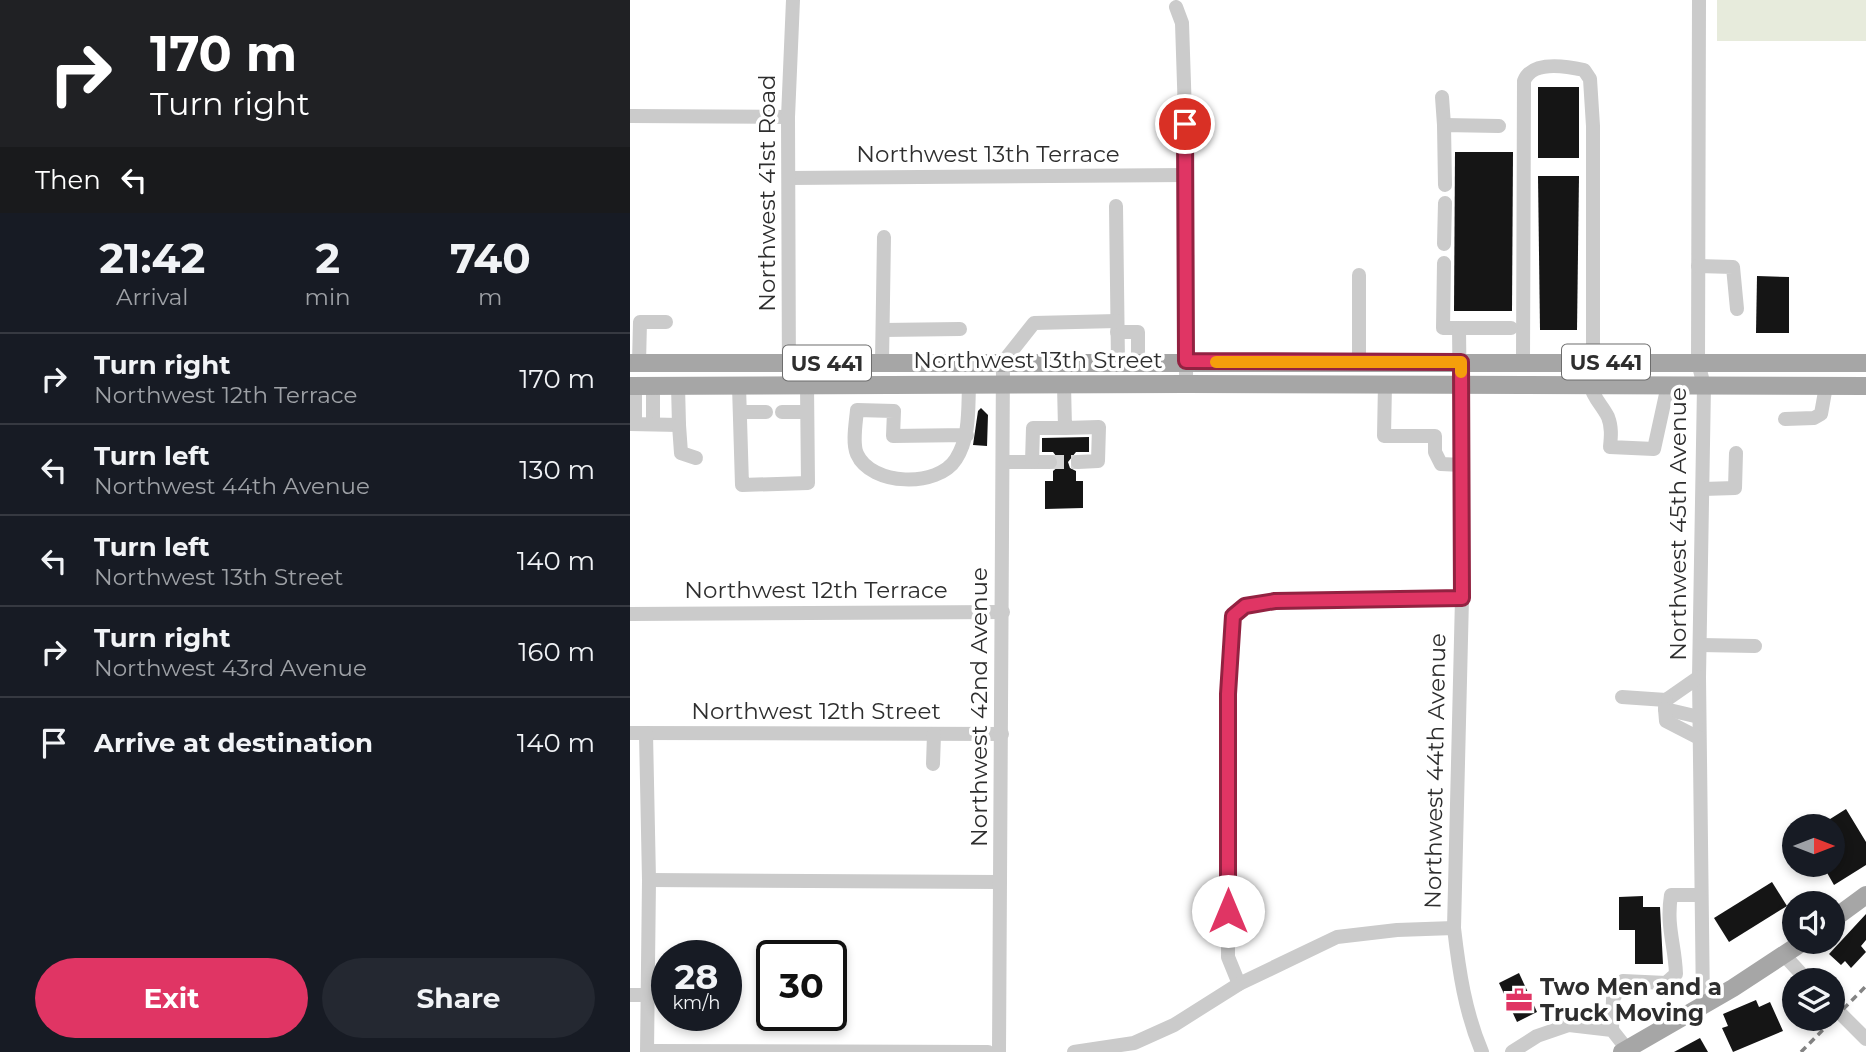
<!DOCTYPE html>
<html lang="en">
<head>
<meta charset="utf-8">
<style>
  :root { --surface:#171b24; --page:#242831; --text:#f1f3f6; --muted:#9ea1a6; --line:#363941; --accent:#e03564 }
  body { margin:0; font-family:Montserrat,sans-serif; background:var(--page); color:var(--text); height:100vh; display:flex; flex-direction:column; font-size:26px; white-space:nowrap }
  * { box-sizing:border-box; margin:0 }
  p { font-size:23px; color:var(--muted) }
  .icon { flex:none; width:38px; height:38px; fill:none; stroke:currentColor; stroke-width:2; stroke-linecap:round; stroke-linejoin:round }
  .map { position:relative; flex:1; overflow:hidden }
  .sheet { display:flex; flex-direction:column; background:var(--surface); width:630px }
  .sheet>* { flex:none }
  .banner { background:#202124; color:#fff; overflow:hidden }
  .needle { width:46px; rotate:90deg }
  .tools { position:absolute; left:1152px; top:814px; display:grid; gap:14px }
  .tools a { display:grid; place-items:center; width:63px; height:63px; border-radius:50%; background:var(--surface); box-shadow:0 4px 10px #0003; font-size:35px }
  .speed { position:absolute; left:21px; top:940px; display:flex; gap:14px; font-size:35px; font-weight:700; text-align:center }
  .speed>* { display:grid; place-content:center; width:91px; height:91px; border-radius:50%; background:var(--surface); box-shadow:0 4px 10px #0003; line-height:1 }
  .speed small { font-size:18px; font-weight:400 }
  .speed .limit { border:4px solid #111; border-radius:10px; background:#fff; color:#111 }
  .pin { position:absolute; display:grid; place-items:center; width:60px; height:60px; color:#fff; margin:-30px; border:4px solid #fff; border-radius:50%; box-shadow:0 2px 7px #0007 }
  .me { position:absolute; width:77px; margin:-38px; rotate:0deg; stroke-linejoin:round; filter:drop-shadow(0 0 5px #0008) }
  .turn { display:flex; align-items:center; gap:24px; height:147px; padding:0 35px; font-size:32px }
  .turn .icon { width:91px; height:91px; stroke-width:2.5 }
  .turn b { display:block; font-size:49px; line-height:60px }
  .then { display:flex; align-items:center; height:66px; padding:0 35px; background:#0003; gap:14px; font-size:26px }
  .eta { display:flex; justify-content:space-evenly; align-items:center; height:119px; text-align:center }
  .eta b { font-size:42px; font-weight:700; line-height:49px }
  .action { display:flex; gap:14px; margin-top:auto; padding:14px 35px }
  .action a { flex:1; height:80px; border-radius:42px; background:var(--accent); color:#fff; font-size:28px; font-weight:700; line-height:80px; text-align:center }
  .action a+a { background:var(--page); color:var(--text) }
  ul { padding:0; list-style:none }
  li { display:flex; align-items:center; gap:21px; height:91px; padding:0 35px; border-top:2px solid var(--line) }
  li div { flex:1 }
  li b { display:block; font-size:26px }
  li em { font-style:normal }
  main { display:flex; flex:1; min-height:0 }
  .map>svg:first-child { display:block }
  .green { fill:#e7ebdc }
  .building { fill:#151515 }
  .lines { fill:none; stroke-linecap:round; stroke-linejoin:round }
  .minor-tunnel { stroke:#d5d5d5; stroke-width:14; stroke-dasharray:14 7; stroke-linecap:butt }
  .minor { stroke:#cbcbcb; stroke-width:14 }
  .major { stroke:#a6a6a6; stroke-width:18 }
  .rail { stroke:#838383; stroke-width:3.5; stroke-dasharray:7 5; stroke-linecap:butt }
  .route-casing { stroke:#922241; stroke-width:18 }
  .route { stroke:#e03564; stroke-width:12 }
  .slow { stroke:#f59e0b; stroke-width:12 }
  .labels { text-anchor:middle; dominant-baseline:central; stroke-width:7; stroke-linejoin:round; paint-order:stroke }
  .shield { fill:#fff; stroke:#6d6d6d; stroke-width:2 }
  .shield-label { font-size:21px; font-weight:bold; fill:#2e2e2e }
  .street-label { font-size:23px; fill:#2e2e2e; stroke:#fff }
  .poi-label { font-size:23px; font-weight:bold; fill:#2e2e2e; stroke:#fff; text-anchor:start }
</style>
</head>
<body>
<main>
<section class="sheet">
<div class="banner">
<div class="turn"><svg class="icon" aria-label="right" viewBox="0 0 24 24"><path d="M7 20v-9h11M14 6l5 5-5 5"/></svg><div><b>170 m</b>Turn right</div></div>
<div class="then">Then<svg class="icon" aria-label="left" viewBox="0 0 24 24"><path d="M17 20v-9H6M10 6l-5 5 5 5"/></svg></div>
</div>
<div class="eta">
<div><b>21:42</b><p>Arrival</p></div>
<div><b>2</b><p>min</p></div>
<div><b>740</b><p>m</p></div>
</div>
<ul>
<li><svg class="icon" aria-label="right" viewBox="0 0 24 24"><path d="M7 20v-9h11M14 6l5 5-5 5"/></svg><div><b>Turn right</b><p>Northwest 12th Terrace</p></div><em>170 m</em></li>
<li><svg class="icon" aria-label="left" viewBox="0 0 24 24"><path d="M17 20v-9H6M10 6l-5 5 5 5"/></svg><div><b>Turn left</b><p>Northwest 44th Avenue</p></div><em>130 m</em></li>
<li><svg class="icon" aria-label="left" viewBox="0 0 24 24"><path d="M17 20v-9H6M10 6l-5 5 5 5"/></svg><div><b>Turn left</b><p>Northwest 13th Street</p></div><em>140 m</em></li>
<li><svg class="icon" aria-label="right" viewBox="0 0 24 24"><path d="M7 20v-9h11M14 6l5 5-5 5"/></svg><div><b>Turn right</b><p>Northwest 43rd Avenue</p></div><em>160 m</em></li>
<li><svg class="icon" aria-label="arrive" viewBox="0 0 24 24"><path d="M6 21V4h12l-3 4 3 4H6"/></svg><div><b>Arrive at destination</b></div><em>140 m</em></li>
</ul>
<div class="action"><a>Exit</a><a>Share</a></div>
</section>
<div class="map">
<svg width="1236" height="1052" viewBox="0 0 1236 1052">
  <rect width="100%" height="100%" fill="#fff"/>
  <rect class="green" x="1087" y="0" width="149" height="41"/>
  <g class="building">
    <rect x="908" y="87" width="41" height="71"/>
    <path d="M 825,152 L 883,152 L 882,311 L 824,311 Z"/>
    <path d="M 908,176 L 949,176 L 947,330 L 910,330 Z"/>
    <path d="M 1127,276 L 1159,277 L 1159,333 L 1126,333 Z"/>
    <path d="M 351,408 L 358,415 L 357,446 L 343,445 L 348,411 Z"/>
    <path d="M 459,437 L 459,452 L 446,452 L 438,462 L 440,468 L 446,471 L 446,481 L 453,481 L 453,508 L 415,509 L 415,481 L 423,481 L 423,471 L 428,467 L 430,461 L 423,452 L 412,452 L 412,438 Z"/>
    <path d="M 1216,809 L 1236,842 L 1236,865 L 1204,885 L 1192,864 L 1202,864 L 1202,826 L 1189,826 Z"/>
    <path d="M 1142,882 L 1157,906 L 1099,942 L 1084,918 Z"/>
    <path d="M 1013,896 L 1013,907 L 1030,907 L 1033,964 L 1005,964 L 1005,930 L 989,930 L 989,897 Z"/>
    <path d="M 1236,914 L 1236,940 L 1231,946 L 1236,952 L 1221,968 L 1215,961 L 1211,965 L 1199,954 Z"/>
    <path d="M 889,973 L 907,1012 L 887,1022 L 869,983 Z"/>
    <path d="M 1126,1000 L 1129,1007 L 1140,1002 L 1153,1031 L 1103,1052 L 1092,1028 L 1098,1026 L 1093,1014 Z"/>
    <path d="M 1070,1038 L 1078,1052 L 1044,1052 Z"/>
  </g>
  <g class="lines">
    <path class="minor-tunnel" d="M 420,462 L 448,462"/>
    <g class="minor">
      <path d="M 1069,0 L 1068,362 L 1074,386 L 1069,677 L 1073,1007"/>
      <path d="M 546,7 L 552,23 L 557,175 L 556,384"/>
      <path d="M 812,97 L 814,125"/>
      <path d="M 0,116 L 158,117"/>
      <path d="M 159,178 L 557,175"/>
      <path d="M 815,185 L 814,125 L 869,126"/>
      <path d="M 486,206 L 488,362"/>
      <path d="M 814,244 L 815,203"/>
      <path d="M 814,263 L 813,328 L 829,328"/>
      <path d="M 1068,266 L 1103,267 L 1107,309"/>
      <path d="M 253,330 L 330,329"/>
      <path d="M 487,332 L 508,332 L 508,362"/>
      <path d="M 252,362 L 254,237"/>
      <path d="M 729,362 L 729,275"/>
      <path d="M 893,362 L 894,81 C 902,60 936,66 954,70 L 960,79 L 963,126 L 963,362"/>
      <path d="M 9,363 L 10,322 L 36,322"/>
      <path d="M 755,384 L 754,436 L 805,436 L 805,452 L 811,464 L 832,465"/>
      <path d="M 434,385 L 435,428 L 469,427 L 468,461 L 448,462"/>
      <path d="M 960,385 C 964,399 972,405 978,417 C 982,427 981,437 980,447 L 1024,449 L 1038,385"/>
      <path d="M 5,386 L 5,424"/>
      <path d="M 23,386 L 23,424"/>
      <path d="M 109,386 L 112,485 L 178,483 L 177,386"/>
      <path d="M 159,386 L 158,117 L 163,0"/>
      <path d="M 110,412 L 136,412"/>
      <path d="M 152,412 L 177,412"/>
      <path d="M 1155,419 L 1184,418 L 1191,414 L 1196,386"/>
      <path d="M 0,424 L 49,425 L 48,386"/>
      <path d="M 49,425 L 51,453 L 66,458"/>
      <path d="M 337,435 L 263,436 L 264,411 L 227,410 C 226,422 222,443 227,454 C 241,486 308,488 326,459 C 340,437 338,410 339,385"/>
      <path d="M 373,462 L 420,462"/>
      <path d="M 402,462 L 403,428 L 435,428"/>
      <path d="M 1073,489 L 1105,488 L 1106,453"/>
      <path d="M 0,614 L 373,612"/>
      <path d="M 1070,645 L 1125,646"/>
      <path d="M 992,697 L 1036,700 L 1069,677"/>
      <path d="M 1036,701 L 1035,709 L 1069,717"/>
      <path d="M 1035,709 L 1036,721 L 1069,738"/>
      <path d="M 0,733 L 372,734"/>
      <path d="M 16,733 L 19,880 L 17,1052"/>
      <path d="M 303,764 L 304,734"/>
      <path d="M 19,880 L 370,882"/>
      <path d="M 1154,955 L 1177,980"/>
      <path d="M 609,984 L 598,957 L 598,694 L 603,616 L 615,606 L 645,601 L 832,598"/>
      <path d="M 0,995 L 18,995"/>
      <path d="M 1202,1005 L 1236,1039"/>
      <path d="M 982,1030 L 983,999 L 993,981 L 1036,983 L 1046,974 C 1045,944 1036,927 1041,895 L 1070,895"/>
      <path d="M 17,1051 L 358,1052"/>
      <path d="M 369,1052 L 373,362 L 404,323 L 487,321"/>
      <path d="M 444,1052 L 504,1043 L 544,1025 L 609,984 L 707,937 L 767,930 L 824,928"/>
      <path d="M 852,1052 C 835,1012 829,971 824,928 L 832,598 L 829,328 L 881,328"/>
      <path d="M 882,1052 L 907,1036 L 939,1025 L 982,1030 L 997,1049"/>
    </g>
    <g class="major">
      <path d="M 0,363 L 1236,363"/>
      <path d="M 0,386 L 556,384 L 1236,386"/>
      <path d="M 1202,920 L 1236,895"/>
      <path d="M 992,1052 L 1103,988 L 1173,942"/>
    </g>
    <path class="rail" d="M 1171,1052 L 1236,986"/>
  </g>
  <g class="lines">
    <defs>
      <path id="route" d="M 555,124 L 556,361 L 831,362 L 832,598 L 645,601 L 615,606 L 603,616 L 598,694 L 598,911"/>
    </defs>
    <use href="#route" class="route-casing"/>
    <use href="#route" class="route"/>
    <path class="slow" d="M 586,362 L 831,362 L 831,372"/>
  </g>
  <defs>
    <symbol id="office-bare" viewBox="-9 -9 18 18"><path d="M-6-3h4V-5.5h4V-3h4V5H-6ZM-1-4.5V-3h2v-1.5ZM-6 0V1H6V0Z" fill="#e03564" stroke="#fff" stroke-width="2.5" paint-order="stroke"/></symbol>
  </defs>
  <g fill-rule="evenodd">
    <use href="#office-bare" x="870" y="981" width="38" height="38"/>
  </g>
  <g class="labels">
    <g class="shield">
      <rect x="932" y="344.5" width="88" height="35" rx="5"/>
      <rect x="153" y="345.5" width="88" height="35" rx="5"/>
    </g>
    <g class="shield-label">
      <text x="976" y="362">US 441</text>
      <text x="197" y="363">US 441</text>
    </g>
    <g class="street-label">
      <text x="358" y="154">Northwest 13th Terrace</text>
      <text transform="translate(137 193) rotate(-90)">Northwest 41st Road</text>
      <text x="408" y="360">Northwest 13th Street</text>
      <text transform="translate(1048 524) rotate(-90)">Northwest 45th Avenue</text>
      <text x="186" y="590">Northwest 12th Terrace</text>
      <text transform="translate(349 707) rotate(-90)">Northwest 42nd Avenue</text>
      <text x="186" y="711">Northwest 12th Street</text>
      <text transform="translate(805 771) rotate(-89)">Northwest 44th Avenue</text>
    </g>
    <g class="poi-label">
      <text x="910" y="987">Two Men and a<tspan x="910" dy="26">Truck Moving</tspan></text>
    </g>
  </g>
</svg>
<div class="tools">
<a><svg class="needle" viewBox="-14 -14 28 28"><path d="M0-13l5 13h-10z" fill="#e53935"/><path d="M0 13l5-13h-10z" fill="#9ea1a6"/></svg></a>
<a><svg class="icon" aria-label="sound" viewBox="0 0 24 24"><path d="M4 9h4l5-4v14l-5-4H4zM17 9q2 3 0 6"/></svg></a>
<a><svg class="icon" aria-label="layers" viewBox="0 0 24 24"><path d="M12 4l9 5-9 5-9-5zM3 14l9 5 9-5"/></svg></a>
</div>
<div class="speed"><div>28<small>km/h</small></div><div class="limit">30</div></div>
<div class="pin" style="left:555px;top:124px;background:#d93025"><svg class="icon" aria-label="arrive" viewBox="0 0 24 24"><path d="M6 21V4h12l-3 4 3 4H6"/></svg></div>
<svg class="me" style="left:598px;top:911px" viewBox="-20 -20 40 40"><circle r="19" fill="#fff"/><path d="M0-13L10 11 0 6-10 11z" fill="#e03564"/></svg>
</div>
</main>
</body>
</html>
